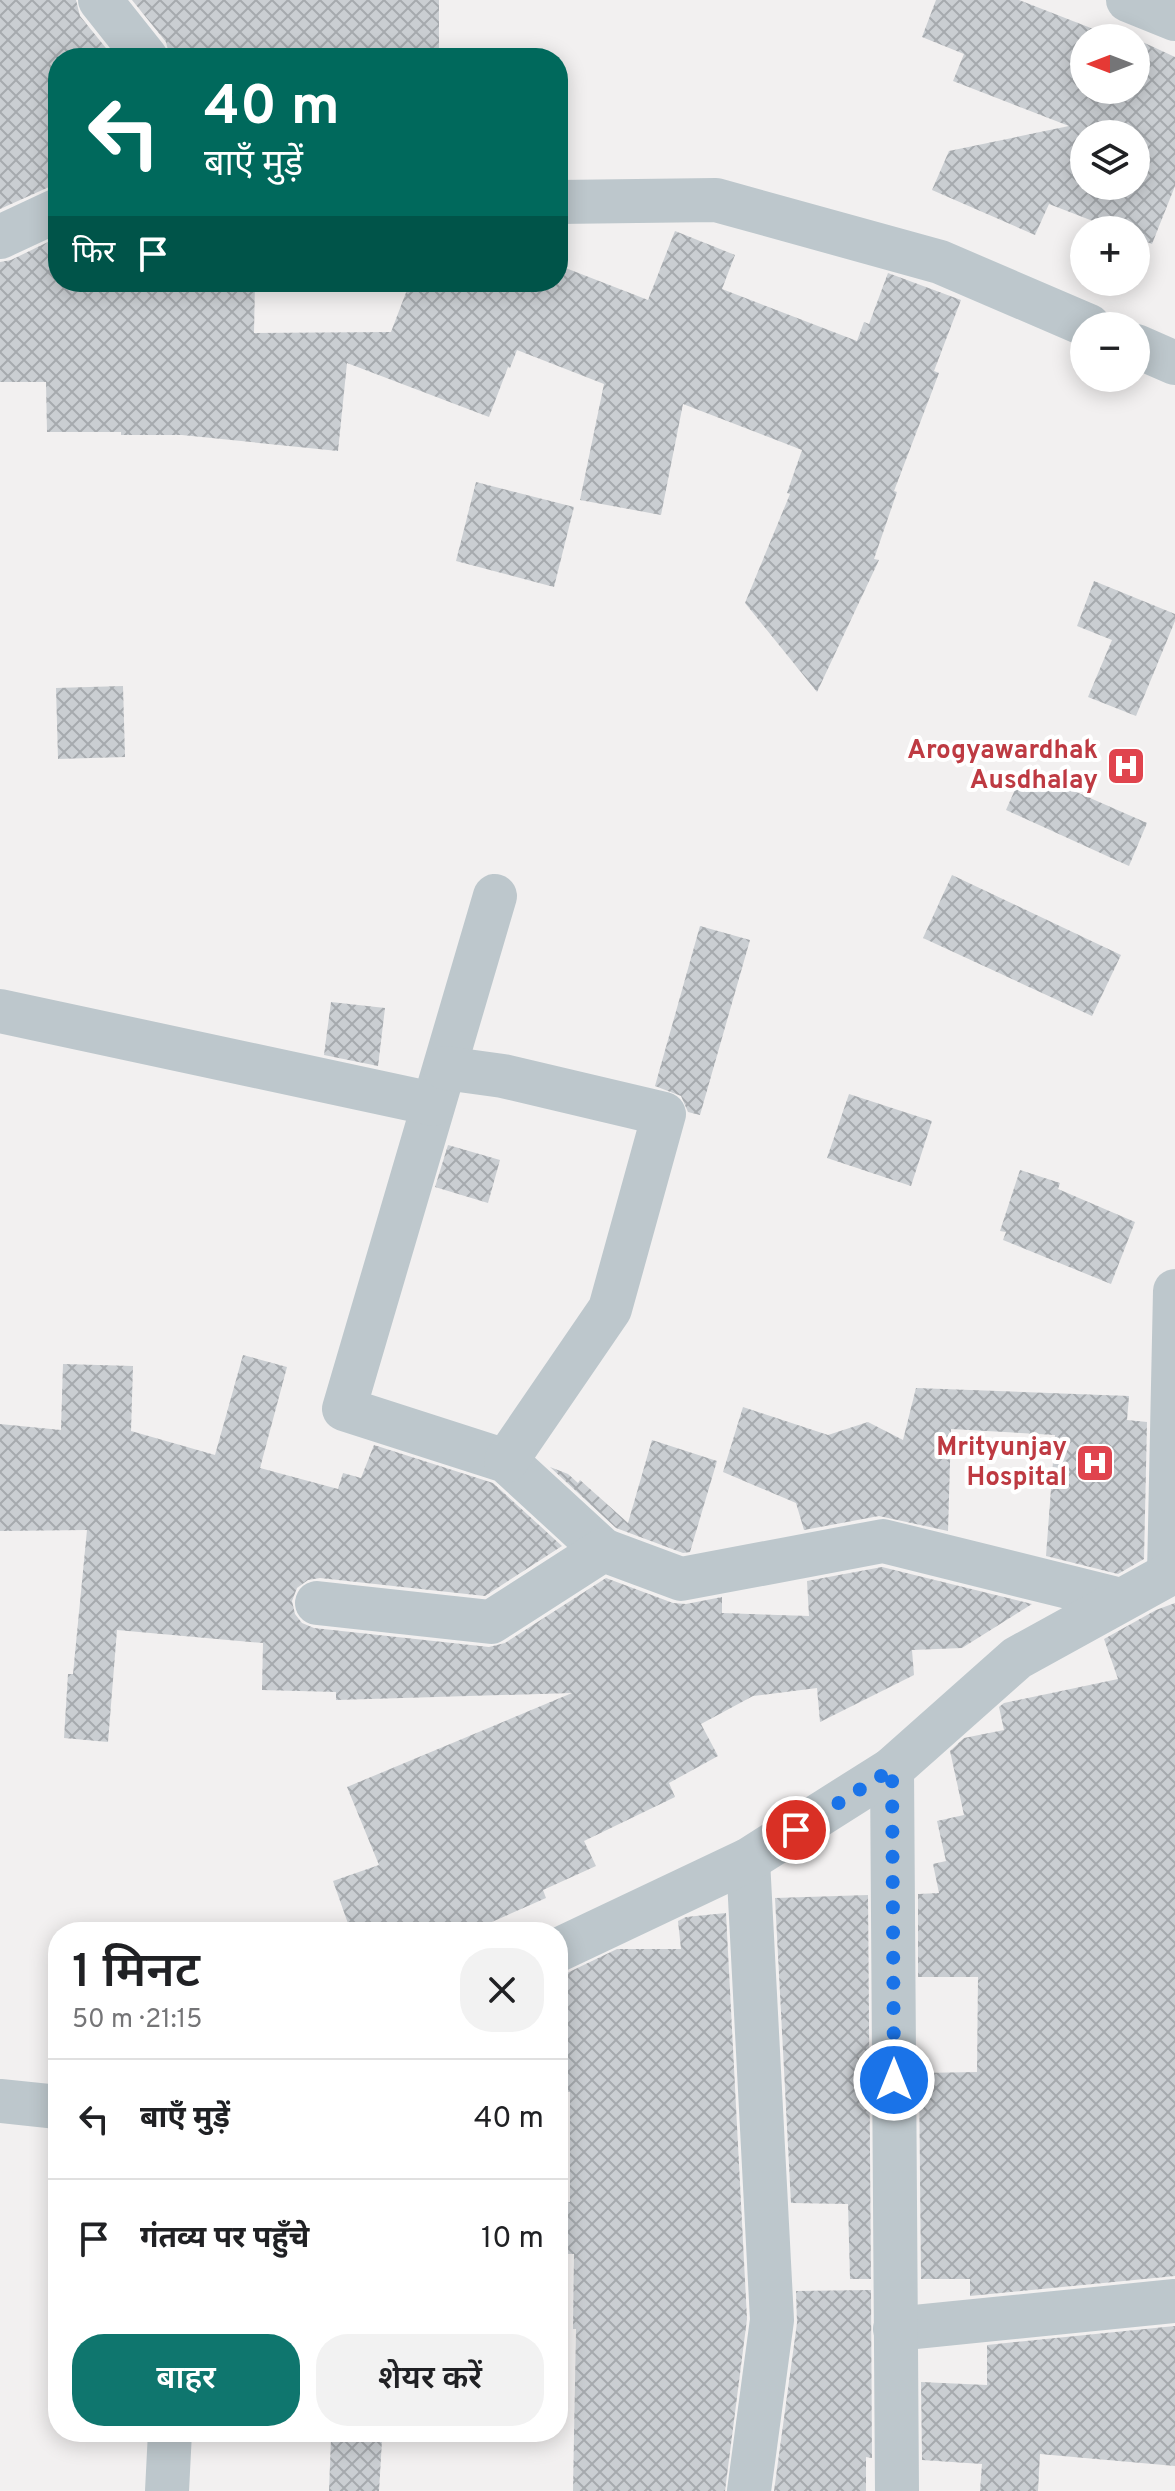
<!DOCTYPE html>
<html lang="hi">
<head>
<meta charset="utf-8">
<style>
  :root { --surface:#fff; --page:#f2f2f2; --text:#202124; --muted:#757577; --line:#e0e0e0; --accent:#0f766e }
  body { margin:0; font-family:Overpass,"Noto Sans Devanagari",sans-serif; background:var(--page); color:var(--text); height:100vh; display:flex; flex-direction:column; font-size:30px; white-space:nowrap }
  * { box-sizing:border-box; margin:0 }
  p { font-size:26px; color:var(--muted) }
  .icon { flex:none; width:44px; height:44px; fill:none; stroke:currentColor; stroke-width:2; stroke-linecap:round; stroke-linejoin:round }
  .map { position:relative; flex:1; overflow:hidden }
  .drawer { position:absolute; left:48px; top:1922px; width:520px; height:520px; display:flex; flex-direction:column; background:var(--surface); border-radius:32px; box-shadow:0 4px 20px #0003 }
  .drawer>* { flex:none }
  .top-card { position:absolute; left:48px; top:48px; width:520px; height:244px; border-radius:32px; box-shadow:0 4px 20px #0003; background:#00695c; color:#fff; overflow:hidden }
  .needle { width:52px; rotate:270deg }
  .tools { position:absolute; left:1070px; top:24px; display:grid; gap:16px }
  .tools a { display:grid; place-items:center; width:80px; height:80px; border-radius:50%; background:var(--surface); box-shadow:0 4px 20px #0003; font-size:40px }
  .pin { position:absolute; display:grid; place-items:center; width:68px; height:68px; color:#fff; margin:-34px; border:4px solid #fff; border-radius:50%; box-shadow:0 2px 8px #0007 }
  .me { position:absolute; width:88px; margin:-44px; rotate:0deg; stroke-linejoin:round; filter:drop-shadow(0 0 6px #0008) }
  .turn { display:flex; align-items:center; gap:28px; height:168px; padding:0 24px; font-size:36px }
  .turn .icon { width:104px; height:104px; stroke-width:2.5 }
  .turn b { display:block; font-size:56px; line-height:68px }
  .then { display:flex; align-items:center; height:76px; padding:0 24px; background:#0003; gap:16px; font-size:30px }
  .round { display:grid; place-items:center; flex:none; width:84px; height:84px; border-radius:32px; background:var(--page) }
  .overview { display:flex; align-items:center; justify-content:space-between; height:136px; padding:0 24px }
  h1 { font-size:48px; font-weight:600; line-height:60px }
  .action { display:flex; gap:16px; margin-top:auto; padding:16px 24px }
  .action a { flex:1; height:92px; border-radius:32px; background:var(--accent); color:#fff; font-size:32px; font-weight:600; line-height:92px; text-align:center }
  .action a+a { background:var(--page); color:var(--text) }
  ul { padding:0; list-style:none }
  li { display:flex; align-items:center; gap:24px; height:120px; padding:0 24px; border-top:2px solid var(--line) }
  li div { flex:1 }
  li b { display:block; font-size:30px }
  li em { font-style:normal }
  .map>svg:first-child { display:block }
  .building { fill:url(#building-cross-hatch); fill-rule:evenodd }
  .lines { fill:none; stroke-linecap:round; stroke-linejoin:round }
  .minor { stroke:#bdc7cc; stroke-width:44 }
  .tertiary { stroke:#bdc7cc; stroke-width:44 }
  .route { stroke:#1a73e8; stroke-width:14; stroke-dasharray:0 25.2 }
  .labels { text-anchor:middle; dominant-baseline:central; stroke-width:8; stroke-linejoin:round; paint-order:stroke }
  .health-label { font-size:26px; font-weight:bold; fill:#be3a42; stroke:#fff; text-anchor:end }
</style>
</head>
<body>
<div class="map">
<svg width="1175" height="2491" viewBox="0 0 1175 2491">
  <defs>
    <pattern id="building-cross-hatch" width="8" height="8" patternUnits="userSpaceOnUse" patternTransform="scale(2)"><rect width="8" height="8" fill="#caced2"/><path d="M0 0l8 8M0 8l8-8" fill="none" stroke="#a6aaae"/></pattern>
  </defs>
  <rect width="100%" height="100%" fill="#f2f0f0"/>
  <g class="building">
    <path d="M 0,0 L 76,0 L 80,16 L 114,58 L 58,58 L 58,128 L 50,128 L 49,187 L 0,209 Z"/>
    <path d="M 132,0 L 439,0 L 439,58 L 170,58 L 166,42 Z"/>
    <path d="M 936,0 L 1019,0 L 1101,32 L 1105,25 L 1133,38 L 1084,38 L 1084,90 L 1136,90 L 1136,39 L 1175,57 L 1175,186 L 1152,244 L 1136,238 L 1136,230 L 1116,230 L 1049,204 L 1035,235 L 932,190 L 949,151 L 1069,126 L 953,81 L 964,54 L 922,37 ZM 1084,134 L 1136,134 L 1136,186 L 1084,186 Z"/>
    <path d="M 675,231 L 735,255 L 722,289 L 857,341 L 864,322 L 869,324 L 888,273 L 961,300 L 934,371 L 939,373 L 894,491 L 897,492 L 874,559 L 879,560 L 817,692 L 745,603 L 790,494 L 787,493 L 802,450 L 683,404 L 661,515 L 580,500 L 604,384 L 517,350 L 510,368 L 508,367 L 489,417 L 347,363 L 338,451 L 182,435 L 121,435 L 121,432 L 47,432 L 46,382 L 0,382 L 0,262 L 11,260 L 48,242 L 58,243 L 58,282 L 255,282 L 254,333 L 391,332 L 410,282 L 558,282 L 563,267 L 648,300 Z"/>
    <path d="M 476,482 L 574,507 L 554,587 L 456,561 Z"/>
    <path d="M 1094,581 L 1175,614 L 1175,621 L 1136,716 L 1088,697 L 1112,640 L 1077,626 Z"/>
    <path d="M 123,686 L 125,757 L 58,759 L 56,688 Z"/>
    <path d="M 1024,769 L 1147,823 L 1129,866 L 1006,810 Z"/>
    <path d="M 952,875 L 1121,955 L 1092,1016 L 923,938 Z"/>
    <path d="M 700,926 L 750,940 L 700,1115 L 688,1112 L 681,1096 L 655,1086 Z"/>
    <path d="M 331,1002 L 385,1008 L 378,1066 L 324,1055 Z"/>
    <path d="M 849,1094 L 932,1121 L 911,1186 L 827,1158 Z"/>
    <path d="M 448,1145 L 500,1160 L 488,1203 L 435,1187 Z"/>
    <path d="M 1020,1170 L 1060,1183 L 1058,1189 L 1135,1222 L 1111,1284 L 1003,1240 L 1006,1232 L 1000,1231 Z"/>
    <path d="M 243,1355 L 287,1367 L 260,1468 L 338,1489 L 343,1473 L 361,1478 L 374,1445 L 493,1483 L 562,1546 L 485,1596 L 320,1578 L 308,1580 L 297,1588 L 292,1601 L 295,1614 L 302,1623 L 314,1628 L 489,1647 L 505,1643 L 606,1578 L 673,1603 L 686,1604 L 722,1597 L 722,1613 L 809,1616 L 807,1581 L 882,1567 L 1032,1604 L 962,1648 L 912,1650 L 914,1675 L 820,1722 L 817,1688 L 753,1696 L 701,1724 L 718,1756 L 669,1783 L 675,1797 L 584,1841 L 596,1866 L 543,1890 L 546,1898 L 469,1932 L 351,1932 L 333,1881 L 379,1865 L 347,1787 L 572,1693 L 336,1700 L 336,1692 L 262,1690 L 263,1643 L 117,1630 L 108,1742 L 64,1738 L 68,1674 L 73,1674 L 87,1530 L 0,1531 L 0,1424 L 61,1430 L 63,1364 L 133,1366 L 131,1431 L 215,1455 Z"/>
    <path d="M 916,1388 L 1129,1396 L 1127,1420 L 1147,1422 L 1144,1559 L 1118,1574 L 1046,1556 L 1055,1435 L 951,1429 L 948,1531 L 879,1516 L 804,1530 L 796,1503 L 723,1472 L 743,1407 L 828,1435 L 868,1422 L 903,1440 Z"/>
    <path d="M 652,1440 L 717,1461 L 690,1552 L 683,1553 L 616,1528 L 550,1467 L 568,1474 L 578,1483 L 580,1480 L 628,1523 Z"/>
    <path d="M 1175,1603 L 1175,2276 L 970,2296 L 970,2279 L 921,2279 L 919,2073 L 977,2072 L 978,1977 L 918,1977 L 918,1894 L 939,1893 L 933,1864 L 946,1861 L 937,1821 L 964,1815 L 950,1751 L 964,1738 L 1004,1730 L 999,1707 L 1004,1703 L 1118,1679 L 1104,1639 L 1156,1610 Z"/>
    <path d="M 868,1895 L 871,2279 L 850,2279 L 848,2204 L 791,2203 L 775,1898 Z"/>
    <path d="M 726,1913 L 747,2319 L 725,2491 L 573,2491 L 576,2329 L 573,2329 L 574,2254 L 567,2254 L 568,2202 L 570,2202 L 570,2092 L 566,2092 L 567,1973 L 617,1949 L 681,1949 L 678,1921 L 686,1917 Z"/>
    <path d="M 871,2290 L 872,2458 L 866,2457 L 866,2491 L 774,2491 L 797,2323 L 796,2291 Z"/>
    <path d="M 1175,2326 L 1175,2466 L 1040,2454 L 1038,2491 L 980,2491 L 982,2464 L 922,2460 L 921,2382 L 987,2385 L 987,2345 Z"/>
    <path d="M 331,2438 L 382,2440 L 379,2491 L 329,2491 Z"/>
  </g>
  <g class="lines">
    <g class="minor">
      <path d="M 100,0 L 146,58"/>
      <path d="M 1128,0 L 1175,19"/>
      <path d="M 558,202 L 716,200 L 940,262 L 1089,326"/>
      <path d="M 0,237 L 58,210"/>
      <path d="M 1136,346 L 1175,363"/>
      <path d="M 495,896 L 344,1409 L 506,1461 L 603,1550"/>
      <path d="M 0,1011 L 433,1104"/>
      <path d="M 445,1068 L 503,1076 L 664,1114 L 610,1309 L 506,1461"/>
      <path d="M 1169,1574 L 1175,1291"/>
      <path d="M 317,1603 L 491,1622 L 603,1550 L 681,1579 L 883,1541 L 1121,1600"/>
      <path d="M 748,1860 L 772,2320 L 749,2491"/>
      <path d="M 895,2329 L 1175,2301"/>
      <path d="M 167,2491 L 170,2432"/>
    </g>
    <g class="tertiary">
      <path d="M 892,1769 L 897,2491"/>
      <path d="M 558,1950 L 748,1860 L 892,1769 L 1017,1658 L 1175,1571"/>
      <path d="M 0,2101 L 58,2107"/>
    </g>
  </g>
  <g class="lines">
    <path class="route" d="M 796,1830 L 892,1769 L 894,2080"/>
  </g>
  <defs>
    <symbol id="hospital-square" viewBox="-11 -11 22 22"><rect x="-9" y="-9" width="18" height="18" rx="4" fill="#e0444e" stroke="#fff"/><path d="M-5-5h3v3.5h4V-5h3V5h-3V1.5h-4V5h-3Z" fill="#fff"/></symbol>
  </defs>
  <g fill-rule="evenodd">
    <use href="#hospital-square" x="1104" y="744" width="44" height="44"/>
    <use href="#hospital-square" x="1073" y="1441" width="44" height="44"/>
  </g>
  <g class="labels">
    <g class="health-label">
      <text x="1098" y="751">Arogyawardhak<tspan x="1098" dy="30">Ausdhalay</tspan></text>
      <text x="1067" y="1448">Mrityunjay<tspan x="1067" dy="30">Hospital</tspan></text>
    </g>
  </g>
</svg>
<div class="tools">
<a><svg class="needle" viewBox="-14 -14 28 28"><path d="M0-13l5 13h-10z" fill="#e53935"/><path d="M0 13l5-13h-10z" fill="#757577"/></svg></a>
<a><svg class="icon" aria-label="layers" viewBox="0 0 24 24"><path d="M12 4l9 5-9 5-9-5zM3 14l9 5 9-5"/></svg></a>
<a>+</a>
<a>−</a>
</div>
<div class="pin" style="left:796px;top:1830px;background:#d93025"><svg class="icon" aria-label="arrive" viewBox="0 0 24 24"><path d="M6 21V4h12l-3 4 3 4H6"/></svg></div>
<svg class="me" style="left:894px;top:2080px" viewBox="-20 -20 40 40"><circle r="17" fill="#1a73e8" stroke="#fff" stroke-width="3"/><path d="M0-11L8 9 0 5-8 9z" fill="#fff"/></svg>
<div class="top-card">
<div class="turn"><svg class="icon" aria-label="left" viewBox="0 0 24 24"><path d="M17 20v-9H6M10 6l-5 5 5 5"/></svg><div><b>40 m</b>बाएँ मुड़ें</div></div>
<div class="then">फिर<svg class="icon" aria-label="arrive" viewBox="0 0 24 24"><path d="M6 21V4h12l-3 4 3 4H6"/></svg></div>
</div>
<section class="drawer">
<div class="overview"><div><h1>1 मिनट</h1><p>50 m · 21:15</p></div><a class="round"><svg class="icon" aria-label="close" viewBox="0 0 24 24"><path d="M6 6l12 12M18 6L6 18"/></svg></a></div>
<ul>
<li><svg class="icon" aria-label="left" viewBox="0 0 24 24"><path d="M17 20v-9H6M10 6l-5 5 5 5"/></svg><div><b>बाएँ मुड़ें</b></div><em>40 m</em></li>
<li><svg class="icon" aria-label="arrive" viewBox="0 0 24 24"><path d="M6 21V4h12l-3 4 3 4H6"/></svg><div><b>गंतव्य पर पहुँचे</b></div><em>10 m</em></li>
</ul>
<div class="action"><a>बाहर</a><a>शेयर करें</a></div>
</section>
</div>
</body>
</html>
